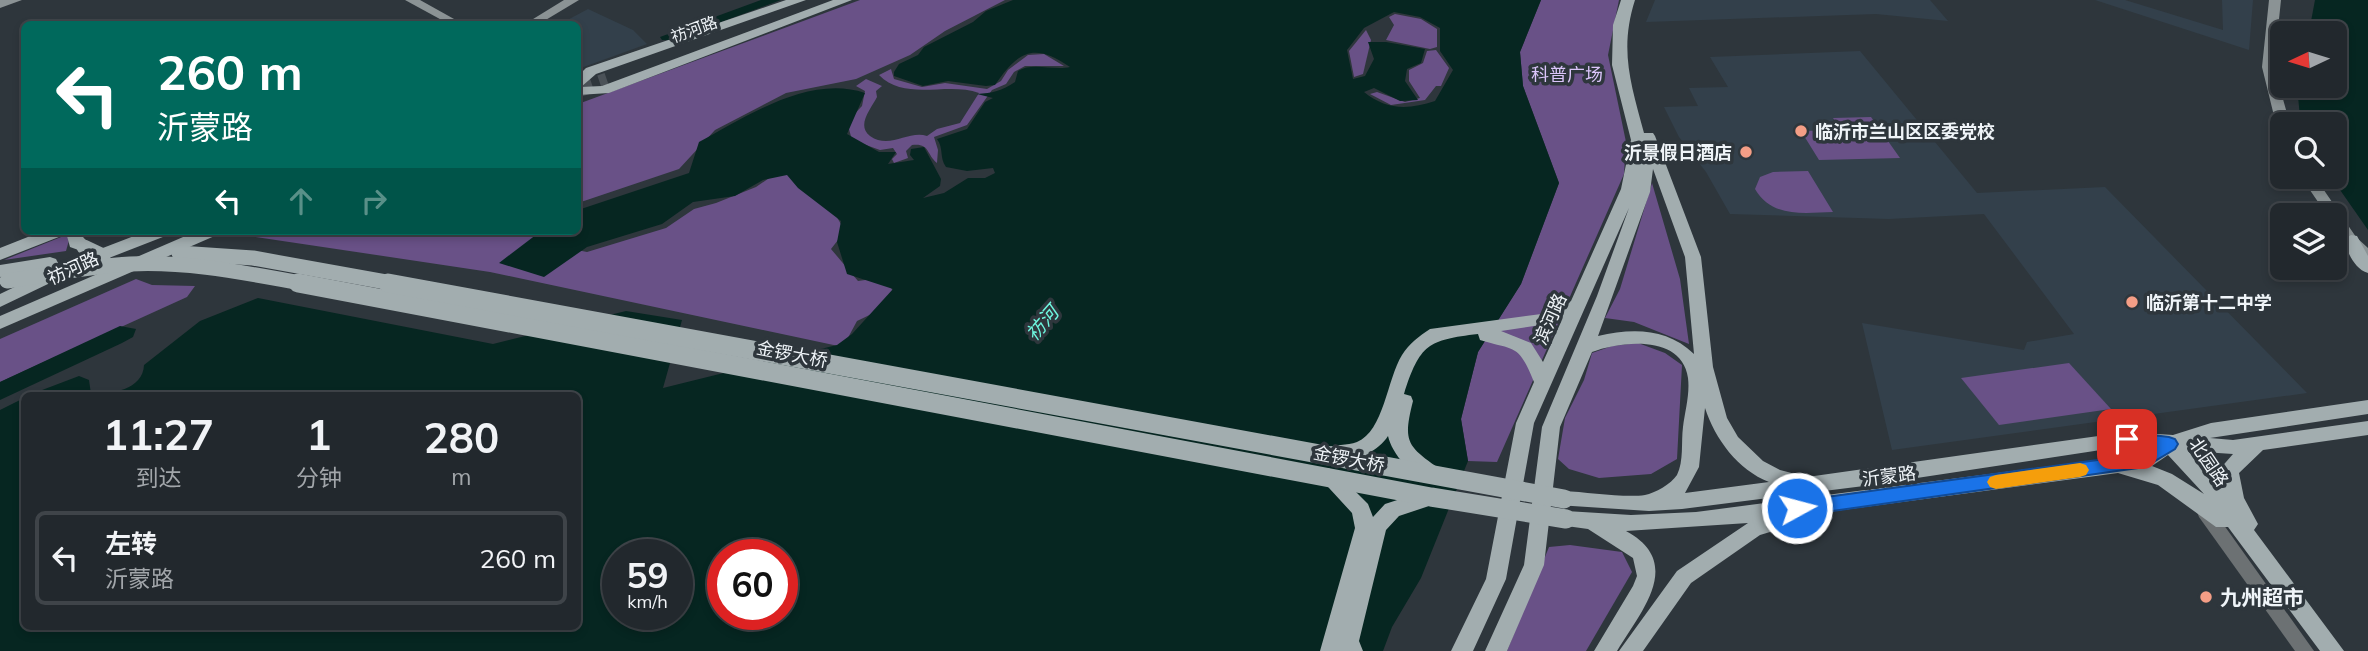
<!DOCTYPE html>
<html lang="zh">
<head>
<meta charset="utf-8">
<style>
  :root { --surface:#22282d; --page:#2a3035; --text:#f1f3f6; --muted:#a2a6aa; --line:#3f4449 }
  body { margin:0; font-family:Mulish,"Noto Sans SC",sans-serif; background:var(--page); color:var(--text); height:100vh; display:flex; flex-direction:column; font-size:26px; white-space:nowrap }
  * { box-sizing:border-box; margin:0 }
  p { font-size:23px; color:var(--muted) }
  .icon { flex:none; width:38px; height:38px; fill:none; stroke:currentColor; stroke-width:2; stroke-linecap:round; stroke-linejoin:round }
  .map { position:relative; flex:1; overflow:hidden }
  .details { position:absolute; left:21px; top:392px; width:560px; height:238px; display:flex; flex-direction:column; background:var(--surface); border-radius:10px; box-shadow:0 4px 10px #0003,0 0 0 2px var(--line) }
  .details>* { flex:none }
  .banner { position:absolute; left:21px; top:21px; width:560px; height:214px; border-radius:10px; box-shadow:0 4px 10px #0003,0 0 0 2px var(--line); background:#00695c; color:#fff; overflow:hidden }
  .needle { width:46px; rotate:266deg }
  .tools { position:absolute; left:2270px; top:21px; display:grid; gap:14px }
  .tools a { display:grid; place-items:center; width:77px; height:77px; border-radius:10px; background:var(--surface); box-shadow:0 4px 10px #0003,0 0 0 2px var(--line); font-size:35px }
  .speed { position:absolute; left:602px; top:539px; display:flex; gap:14px; font-size:35px; font-weight:700; text-align:center }
  .speed>* { display:grid; place-content:center; width:91px; height:91px; border-radius:50%; background:var(--surface); box-shadow:0 4px 10px #0003,0 0 0 2px var(--line); line-height:1 }
  .speed small { font-size:18px; font-weight:400 }
  .speed .limit { border:10px solid #d22; background:#fff; color:#111 }
  .pin { position:absolute; display:grid; place-items:center; width:60px; height:60px; color:#fff; margin:-30px; border-radius:14px; box-shadow:0 4px 10px #0006 }
  .me { position:absolute; width:77px; margin:-38px; rotate:83deg; stroke-linejoin:round; filter:drop-shadow(0 0 5px #0008) }
  .turn { display:flex; align-items:center; gap:24px; height:147px; padding:0 21px; font-size:32px }
  .turn .icon { width:91px; height:91px; stroke-width:2.5 }
  .turn b { display:block; font-size:49px; line-height:60px }
  .lanes { display:flex; align-items:center; height:66px; padding:0 21px; background:#0003; justify-content:center; gap:35px; direction:ltr }
  .lanes .off { opacity:.35 }
  .eta { display:flex; justify-content:space-evenly; align-items:center; height:119px; text-align:center }
  .eta b { font-size:42px; font-weight:700; line-height:49px }
  ul { padding:0; list-style:none }
  li { display:flex; align-items:center; gap:21px; height:94px; margin:0 14px 10px; padding:0 7px; border:4px solid var(--line); border-radius:10px }
  li div { flex:1 }
  li b { display:block; font-size:26px }
  li em { font-style:normal }
  .map>svg:first-child { display:block }
  .built { fill:#33404b }
  .green { fill:#695187 }
  .water { fill:#062621; fill-rule:evenodd }
  .lines { fill:none; stroke-linecap:round; stroke-linejoin:round }
  .river { fill:#062621; fill-rule:evenodd }
  .primary-tunnel { stroke:#4b5258; stroke-width:15; stroke-dasharray:15 8; stroke-linecap:butt }
  .tertiary { fill:#6c7173; fill-rule:evenodd }
  .secondary { fill:#8b9395; fill-rule:evenodd }
  .primary { fill:#a2adaf; fill-rule:evenodd }
  .primary-bridge-far1 { stroke:#a2adaf; stroke-width:15 }
  .primary-bridge { stroke:#a2adaf; stroke-width:19 }
  .route { fill:#1a73e8; stroke:#114b97; stroke-width:2 }
  .slow { fill:#f59e0b }
  .poi-dot { fill:#f49e86; stroke:#2e363c; stroke-width:2.5 }
  .labels { text-anchor:middle; dominant-baseline:central; stroke-width:7; stroke-linejoin:round; paint-order:stroke }
  .far-street-label { font-size:16px; fill:#eff4f8; stroke:#2e363c }
  .park-label { font-size:18px; fill:#dbc5fa; stroke:#2e363c }
  .poi-label { font-size:18px; font-weight:bold; fill:#eff4f8; stroke:#2e363c; text-anchor:start }
  .street-label { font-size:18px; fill:#eff4f8; stroke:#2e363c }
  .water-label { font-size:19px; font-style:italic; fill:#6ef8e0; stroke:#2e363c }
  .near-poi-label { font-size:21px; font-weight:bold; fill:#eff4f8; stroke:#2e363c; text-anchor:start }
</style>
</head>
<body>
<div class="map">
<svg width="2368" height="651" viewBox="0 0 2368 651">
  <rect width="100%" height="100%" fill="#2e363c"/>
  <g class="built">
    <path d="M 1655,0 L 1930,0 L 1948,21 L 1876,14 L 1646,22 Z"/>
    <path d="M 2095,0 L 2125,0 L 2223,30 L 2222,0 L 2253,0 L 2249,50 Z"/>
    <path d="M 588,9 L 633,30 L 647,44 L 578,69 L 578,24 L 560,24 Z"/>
    <path d="M 1860,51 L 1977,193 L 2105,187 L 2307,393 L 1892,450 L 1862,323 L 2024,350 L 2027,342 L 2074,334 L 1984,214 L 1889,219 L 1730,214 L 1706,172 L 1679,137 L 1664,107 L 1698,106 L 1689,88 L 1728,87 L 1710,57 Z"/>
  </g>
  <g class="green">
    <path d="M 860,0 L 1005,0 L 945,31 L 910,55 L 856,79 L 786,93 L 715,130 L 679,169 L 578,203 L 578,104 Z"/>
    <path d="M 1541,0 L 1619,0 L 1608,55 L 1626,142 L 1624,174 L 1497,462 L 1468,461 L 1461,419 L 1478,352 L 1521,284 L 1559,183 L 1523,86 L 1520,52 Z"/>
    <path d="M 1395,14 L 1421,19 L 1437,29 L 1437,47 L 1430,49 L 1386,40 L 1394,25 L 1389,17 Z"/>
    <path d="M 1366,30 L 1371,40 L 1363,74 L 1354,77 L 1349,51 Z"/>
    <path d="M 1436,50 L 1449,68 L 1441,86 L 1436,86 L 1425,100 L 1391,105 L 1370,94 L 1377,92 L 1405,102 L 1420,98 L 1409,81 L 1409,70 L 1423,63 L 1427,51 Z"/>
    <path d="M 1044,54 L 1064,66 L 1025,66 L 1014,72 L 1006,84 L 992,90 L 967,125 L 934,137 L 938,150 L 937,163 C 926,154 930,143 912,145 L 906,151 L 908,158 L 894,163 L 892,159 L 897,154 L 893,148 L 880,150 L 852,140 L 847,122 L 862,106 L 865,91 L 856,86 L 866,79 L 882,86 L 876,91 L 877,97 C 871,109 856,125 870,136 C 890,150 908,130 927,136 L 937,129 L 960,123 L 979,93 C 948,81 905,102 879,75 L 891,69 L 894,79 L 922,87 L 945,83 L 987,89 L 1001,81 L 1008,70 L 1028,55 Z"/>
    <path d="M 1871,117 L 1900,158 L 1819,160 L 1801,131 L 1841,130 L 1833,118 Z"/>
    <path d="M 790,171 L 824,195 L 845,231 L 831,249 L 858,281 L 887,277 L 894,295 L 882,309 L 857,321 L 843,347 L 490,272 L 243,235 L 253,231 L 534,231 L 547,244 L 587,252 L 666,228 L 694,209 L 716,203 L 756,187 L 775,174 Z"/>
    <path d="M 1808,171 L 1833,212 C 1803,213 1772,218 1755,189 L 1760,177 L 1773,172 Z"/>
    <path d="M 1652,183 L 1680,279 L 1689,344 L 1634,322 L 1605,318 L 1620,289 Z"/>
    <path d="M 71,233 L 66,251 L 4,260 Z"/>
    <path d="M 136,279 L 152,285 L 195,286 L 187,297 L 0,382 L 0,339 Z"/>
    <path d="M 1638,343 L 1665,353 L 1682,365 L 1677,459 L 1651,474 L 1599,478 L 1569,469 L 1558,459 L 1565,418 L 1584,380 L 1592,353 L 1612,346 Z"/>
    <path d="M 2069,363 L 2111,409 L 1999,425 L 1961,378 Z"/>
    <path d="M 1570,545 L 1622,552 L 1632,572 L 1586,651 L 1507,651 L 1549,547 Z"/>
  </g>
  <g class="water">
    <path d="M 1013,0 L 1541,0 L 1520,52 L 1523,86 L 1559,183 L 1521,284 L 1478,352 L 1461,419 L 1468,461 L 1421,578 L 1392,627 L 1383,651 L 0,651 L 0,410 L 24,398 L 24,626 L 578,626 L 578,396 L 29,395 L 79,376 L 89,380 L 91,394 C 111,394 143,390 144,365 L 200,321 L 258,298 L 493,344 L 626,311 L 682,320 L 663,388 L 837,345 L 852,334 L 893,289 L 847,274 L 837,242 L 841,221 L 798,188 L 787,175 L 763,180 L 735,196 L 693,202 L 662,224 L 587,247 L 544,277 L 499,263 L 541,231 L 578,231 L 578,210 L 689,173 L 699,142 C 746,117 809,74 865,93 L 847,134 L 879,152 L 896,152 L 888,164 L 914,160 L 910,155 L 911,149 L 924,147 L 941,179 L 940,186 L 923,198 L 944,193 L 968,178 L 985,178 L 995,173 L 993,168 L 967,171 L 946,167 C 939,158 944,148 937,139 L 967,129 L 985,102 L 993,98 L 977,94 C 992,93 1002,91 1015,82 L 1018,71 C 1032,62 1054,71 1070,67 C 1034,42 1018,51 995,85 L 986,86 L 948,81 L 923,86 L 894,76 L 894,72 L 899,64 L 918,55 L 924,47 L 973,22 L 986,11 ZM 1394,12 L 1420,17 L 1440,28 L 1440,51 L 1453,70 L 1435,101 C 1408,110 1386,110 1364,92 L 1374,88 L 1400,101 L 1418,100 L 1405,81 L 1407,69 L 1421,63 L 1425,49 L 1386,42 L 1368,42 L 1374,59 L 1365,76 L 1353,79 L 1347,50 L 1364,28 ZM 618,555 L 677,555 L 677,614 L 618,614 ZM 723,555 L 782,555 L 782,614 L 723,614 Z"/>
    <path d="M 2315,0 L 2368,0 L 2368,230 L 2331,177 L 2334,177 L 2334,124 L 2305,124 L 2300,117 L 2297,86 L 2334,86 L 2334,33 L 2305,33 L 2309,32 Z"/>
    <path d="M 120,326 L 136,329 L 133,337 L 122,343 L 0,400 L 0,382 Z"/>
  </g>
  <g class="lines">
    <path class="river" d="M 761,0 L 781,0 L 672,40 L 662,40 L 660,37 Z"/>
    <path class="primary-tunnel" d="M 578,90 L 607,80"/>
    <path class="tertiary" d="M 2205,506 L 2211,507 L 2314,651 L 2295,651 L 2199,517 L 2197,512 L 2199,507 Z"/>
    <g class="secondary">
      <path d="M 0,0 L 22,0 L 0,8 Z"/>
      <path d="M 405,0 L 420,0 L 463,24 L 449,24 Z"/>
      <path d="M 564,0 L 579,0 L 539,24 L 525,24 Z"/>
      <path d="M 2269,0 L 2281,0 L 2274,67 L 2290,124 L 2282,124 L 2282,128 L 2276,124 L 2262,67 Z"/>
      <path d="M 2301,177 L 2315,177 L 2356,237 L 2368,248 L 2368,262 C 2357,258 2339,239 2335,227 C 2333,224 2334,219 2334,215 L 2327,215 Z"/>
    </g>
    <g class="primary">
      <path d="M 786,0 L 806,0 L 596,74 L 581,87 L 602,86 L 833,0 L 852,0 L 609,93 L 578,95 L 578,76 L 586,68 Z"/>
      <path d="M 1621,0 L 1635,0 C 1619,50 1631,84 1644,133 L 1653,133 L 1655,136 L 1701,257 L 1713,367 L 1727,418 L 1738,437 L 1763,461 L 1780,470 L 1807,477 L 2127,432 L 2173,435 L 2211,423 L 2368,400 L 2368,414 L 2210,438 L 2233,440 L 2368,421 L 2368,435 L 2263,450 L 2239,473 L 2244,498 L 2258,524 L 2254,530 L 2344,651 L 2320,651 L 2228,527 L 2216,527 L 2158,485 L 2118,473 L 1798,516 L 1796,524 L 1760,535 L 1691,583 L 1643,651 L 1619,651 L 1677,571 L 1748,523 L 1626,531 C 1685,563 1641,611 1617,651 L 1594,651 L 1633,586 L 1637,576 L 1633,558 L 1588,529 L 1559,525 L 1556,519 L 1559,513 L 1566,511 L 1631,515 L 1696,512 L 2105,459 L 2140,454 L 2149,448 L 2127,446 L 1864,486 L 1682,509 L 1649,511 L 1557,505 L 1554,499 L 1557,493 L 1564,491 C 1586,492 1625,498 1645,495 C 1655,493 1671,484 1677,475 C 1684,461 1681,442 1683,427 C 1685,411 1690,394 1688,378 C 1682,334 1621,341 1592,352 L 1560,427 L 1544,565 L 1507,651 L 1485,651 L 1524,565 L 1542,427 L 1597,296 L 1629,208 L 1534,423 L 1506,579 L 1473,651 L 1451,651 L 1486,579 L 1516,423 L 1534,382 C 1518,343 1516,351 1480,340 L 1478,334 C 1428,340 1420,344 1404,394 L 1411,396 L 1413,401 C 1403,441 1406,446 1440,469 L 1443,474 L 1440,479 C 1418,486 1392,455 1388,436 C 1376,455 1346,465 1324,458 L 1321,453 L 1324,448 C 1335,444 1347,446 1357,442 C 1384,431 1387,379 1402,355 C 1409,344 1419,336 1430,329 L 1549,313 L 1571,301 L 1621,189 L 1631,140 L 1612,65 L 1613,25 ZM 1653,169 L 1685,257 L 1694,354 C 1667,328 1633,328 1598,336 L 1650,192 ZM 1561,322 L 1543,362 L 1531,343 L 1501,331 ZM 1705,408 C 1715,439 1738,470 1769,482 L 1685,493 L 1699,467 ZM 2188,451 L 2233,454 L 2219,470 L 2221,488 ZM 2168,455 L 2204,494 L 2172,474 L 2152,466 Z"/>
      <path d="M 43,231 L 66,231 L 64,235 L 0,260 L 0,248 Z"/>
      <path d="M 70,231 L 87,231 L 83,237 L 92,247 L 90,251 L 84,252 L 70,247 L 67,236 Z"/>
      <path d="M 147,231 L 170,231 L 168,235 L 73,272 L 0,307 L 0,294 L 54,268 L 0,277 L 0,265 L 50,257 L 56,259 L 58,263 L 56,266 Z"/>
      <path d="M 197,231 L 219,231 L 217,235 L 0,329 L 0,316 Z"/>
      <path d="M 2351,235 L 2357,236 L 2368,256 L 2368,273 C 2354,269 2348,252 2343,240 Z"/>
      <path d="M 1328,468 L 1335,471 L 1368,504 L 1373,517 L 1385,504 L 1431,489 L 1438,491 L 1441,497 L 1438,503 L 1399,516 L 1386,530 L 1359,641 L 1363,651 L 1320,651 L 1355,528 L 1352,513 L 1318,476 L 1321,471 Z"/>
    </g>
    <g class="primary-bridge-far1">
      <path d="M 84,247 L 103,256"/>
      <path d="M 179,253 L 253,258 L 397,284"/>
      <path d="M 7,281 C 48,275 89,266 130,264 C 190,261 249,274 307,284"/>
    </g>
    <g class="primary-bridge">
      <path d="M 298,283 L 1431,497 L 1566,519"/>
      <path d="M 388,283 L 1564,499"/>
    </g>
  </g>
  <path class="route" d="M 2127,432 L 2169,437 L 2175,439 L 2178,444 L 2175,449 L 2145,467 L 1797,516 L 1791,513 L 1788,508 L 1791,503 L 1797,501 L 2141,454 L 2150,448 L 2121,444 L 2118,439 L 2121,434 Z"/>
  <path class="slow" d="M 2080,463 L 2086,465 L 2089,470 L 2086,475 L 2080,477 L 1996,489 L 1990,487 L 1987,482 L 1990,477 L 1996,475 Z"/>
  <g class="poi-dot">
    <circle cx="1801" cy="131" r="7"/>
    <circle cx="1746" cy="152" r="7"/>
    <circle cx="2132" cy="302" r="7"/>
    <circle cx="2206" cy="597" r="7"/>
  </g>
  <g class="labels">
    <g class="far-street-label">
      <text transform="translate(694 29) rotate(-20)">祊河路</text>
    </g>
    <g class="park-label">
      <text x="1567" y="74">科普广场</text>
    </g>
    <g class="poi-label">
      <text x="1815" y="131">临沂市兰山区区委党校</text>
      <text x="1732" y="152" text-anchor="end">沂景假日酒店</text>
      <text x="2146" y="302">临沂第十二中学</text>
    </g>
    <g class="street-label">
      <text transform="translate(73 268) rotate(-24)">祊河路</text>
      <text transform="translate(1550 319) rotate(-66)">滨河路</text>
      <text transform="translate(792 354) rotate(11)">金锣大桥</text>
      <text transform="translate(1349 459) rotate(11)">金锣大桥</text>
      <text transform="translate(2209 462) rotate(56)">北园路</text>
      <text transform="translate(1889 476) rotate(-7)">沂蒙路</text>
    </g>
    <g class="water-label">
      <text transform="translate(1042 323) rotate(-49)">祊河</text>
    </g>
    <g class="near-poi-label">
      <text x="2220" y="597">九州超市</text>
    </g>
  </g>
</svg>
<div class="tools">
<a><svg class="needle" viewBox="-14 -14 28 28"><path d="M0-13l5 13h-10z" fill="#e53935"/><path d="M0 13l5-13h-10z" fill="#a2a6aa"/></svg></a>
<a><svg class="icon" aria-label="search" viewBox="0 0 24 24"><circle cx="10" cy="10" r="6"/><path d="M15 15l6 6"/></svg></a>
<a><svg class="icon" aria-label="layers" viewBox="0 0 24 24"><path d="M12 4l9 5-9 5-9-5zM3 14l9 5 9-5"/></svg></a>
</div>
<div class="speed"><div>59<small>km/h</small></div><div class="limit">60</div></div>
<div class="pin" style="left:2127px;top:439px;background:#d93025"><svg class="icon" aria-label="arrive" viewBox="0 0 24 24"><path d="M6 21V4h12l-3 4 3 4H6"/></svg></div>
<svg class="me" style="left:1797px;top:508px" viewBox="-20 -20 40 40"><circle r="17" fill="#1a73e8" stroke="#fff" stroke-width="3"/><path d="M0-11L8 9 0 5-8 9z" fill="#fff"/></svg>
<div class="banner">
<div class="turn"><svg class="icon" aria-label="left" viewBox="0 0 24 24"><path d="M17 20v-9H6M10 6l-5 5 5 5"/></svg><div><b>260 m</b>沂蒙路</div></div>
<div class="lanes"><svg class="icon" aria-label="left" viewBox="0 0 24 24"><path d="M17 20v-9H6M10 6l-5 5 5 5"/></svg><svg class="icon off" aria-label="ahead" viewBox="0 0 24 24"><path d="M12 20V5M6 11l6-6 6 6"/></svg><svg class="icon off" aria-label="right" viewBox="0 0 24 24"><path d="M7 20v-9h11M14 6l5 5-5 5"/></svg></div>
</div>
<section class="details">
<div class="eta">
<div><b>11:27</b><p>到达</p></div>
<div><b>1</b><p>分钟</p></div>
<div><b>280</b><p>m</p></div>
</div>
<ul>
<li><svg class="icon" aria-label="left" viewBox="0 0 24 24"><path d="M17 20v-9H6M10 6l-5 5 5 5"/></svg><div><b>左转</b><p>沂蒙路</p></div><em>260 m</em></li>
</ul>
</section>
</div>
</body>
</html>
